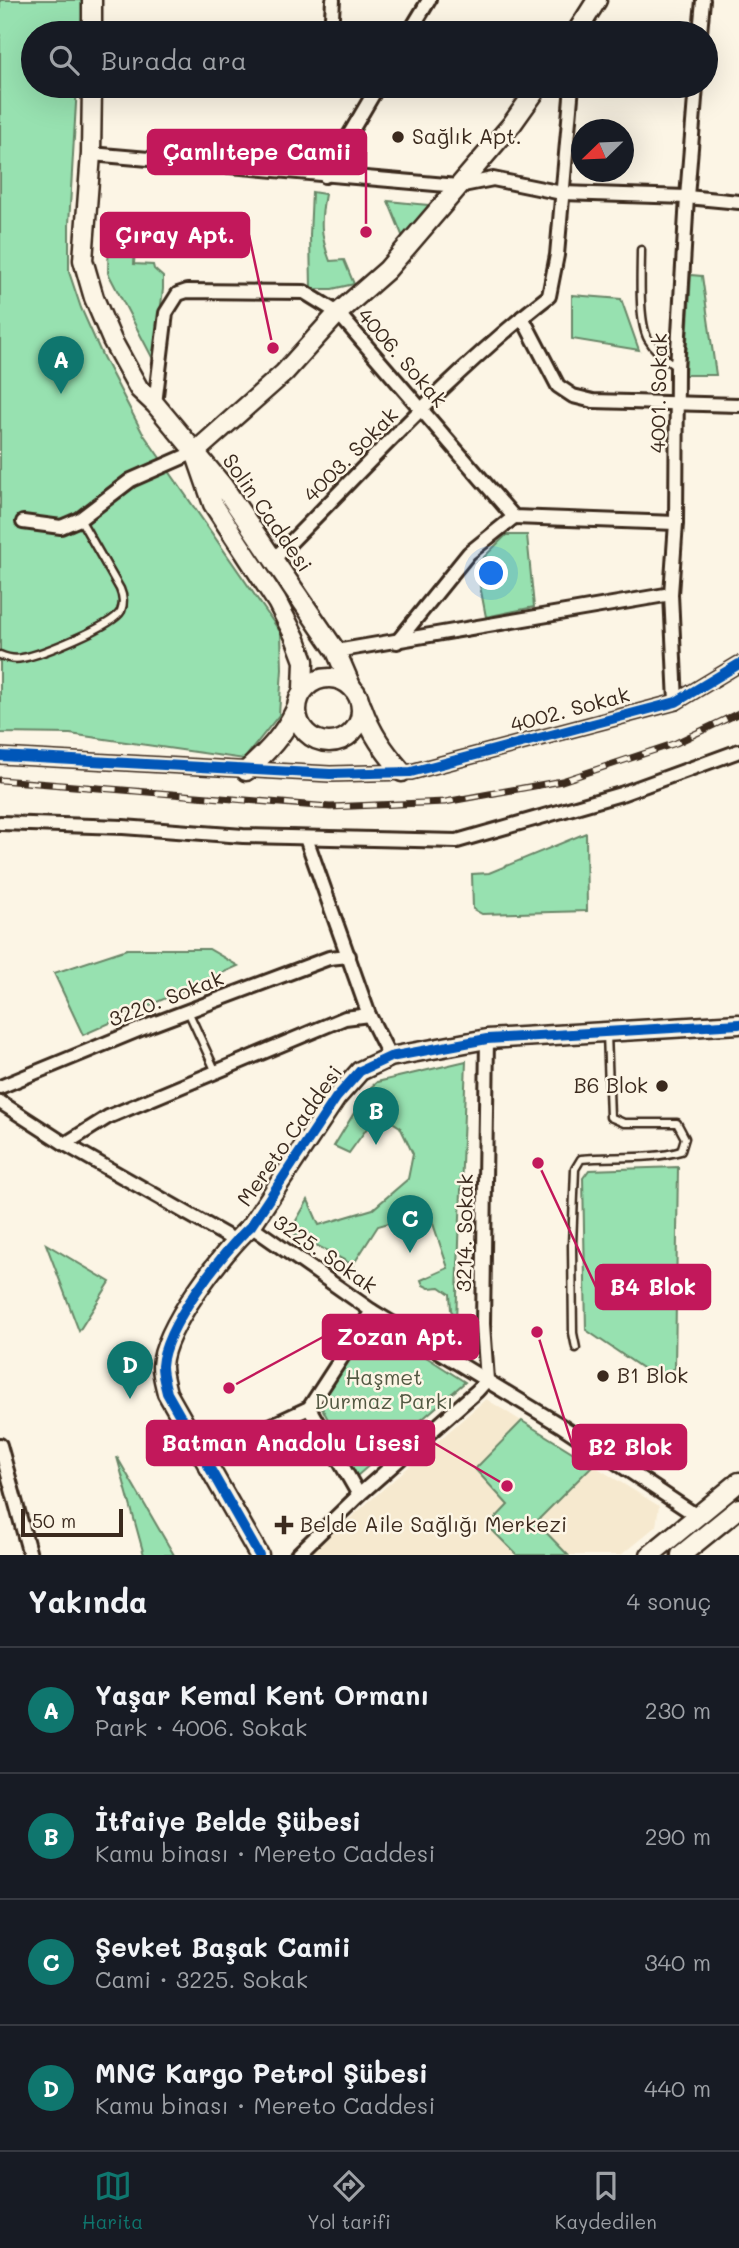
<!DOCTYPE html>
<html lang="tr">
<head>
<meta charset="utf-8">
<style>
	body { margin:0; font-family:Mali,sans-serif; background:#20242c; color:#f1f3f6 }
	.compass { position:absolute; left:571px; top:119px; width:63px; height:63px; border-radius:50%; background:#171b24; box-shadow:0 7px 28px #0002; rotate:247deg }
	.scale { position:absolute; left:21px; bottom:18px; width:102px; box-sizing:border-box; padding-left:7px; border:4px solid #3b2a1e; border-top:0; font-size:19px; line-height:24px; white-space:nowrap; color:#3b2a1e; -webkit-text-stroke:5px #fcf5e5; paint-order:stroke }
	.you { position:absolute; left:492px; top:574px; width:24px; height:24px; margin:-18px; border:5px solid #fff; border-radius:50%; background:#1a73e8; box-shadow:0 0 0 10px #1a73e833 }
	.badge { display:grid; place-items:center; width:46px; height:46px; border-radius:50%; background:#0f766e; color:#fff; font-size:23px; font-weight:700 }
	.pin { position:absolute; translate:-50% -58px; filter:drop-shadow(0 2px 4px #0008) }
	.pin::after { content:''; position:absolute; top:37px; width:24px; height:21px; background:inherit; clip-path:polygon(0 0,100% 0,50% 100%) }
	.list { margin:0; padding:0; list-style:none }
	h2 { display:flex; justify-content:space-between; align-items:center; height:91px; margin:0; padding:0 28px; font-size:30px }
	h2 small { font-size:23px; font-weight:400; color:#9ea1a6 }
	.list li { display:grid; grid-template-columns:46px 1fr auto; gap:21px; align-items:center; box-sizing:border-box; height:126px; padding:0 28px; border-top:2px solid #363941 }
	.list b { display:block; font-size:26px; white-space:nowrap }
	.list p { margin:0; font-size:23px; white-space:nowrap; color:#9ea1a6 }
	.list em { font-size:23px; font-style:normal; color:#9ea1a6 }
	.icon { flex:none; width:38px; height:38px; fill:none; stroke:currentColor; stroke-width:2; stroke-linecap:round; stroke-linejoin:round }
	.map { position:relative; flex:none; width:739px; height:1555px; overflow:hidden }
	.search { position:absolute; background:#171b24; box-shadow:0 7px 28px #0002; left:21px; right:21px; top:21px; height:77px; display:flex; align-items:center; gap:18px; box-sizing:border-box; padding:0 24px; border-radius:38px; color:#9ea1a6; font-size:26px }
	.sheet { height:595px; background:#171b24 }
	nav { display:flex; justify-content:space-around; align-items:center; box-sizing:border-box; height:98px; border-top:2px solid #363941; background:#171b24; font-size:19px; color:#9ea1a6 }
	nav a { display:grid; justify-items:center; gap:4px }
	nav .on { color:#0f766e }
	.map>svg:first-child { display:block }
	.built { fill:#f6e9cf }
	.green { fill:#97e1b0; stroke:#698667; stroke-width:2 }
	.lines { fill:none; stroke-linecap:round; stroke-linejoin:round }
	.lane-casing { stroke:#3b2a1e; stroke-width:11 }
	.street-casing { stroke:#3b2a1e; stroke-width:18 }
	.secondary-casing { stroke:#3b2a1e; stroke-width:23 }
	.lane { stroke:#fcf5e5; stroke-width:6 }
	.street { stroke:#fcf5e5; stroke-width:12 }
	.secondary { stroke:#fcf5e5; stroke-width:18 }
	.rail-casing { stroke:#3b2a1e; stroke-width:7 }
	.rail { stroke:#fcf5e5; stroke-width:4.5; stroke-dasharray:13; stroke-linecap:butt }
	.cycleway-casing { stroke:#fcf5e5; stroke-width:15 }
	.cycleway { stroke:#0057b8; stroke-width:10 }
	.poi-dot { fill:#3b2a1e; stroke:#fcf5e5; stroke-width:2.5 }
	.labels { text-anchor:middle; stroke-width:5; stroke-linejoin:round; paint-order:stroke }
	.poi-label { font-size:21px; fill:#3b2a1e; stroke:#fcf5e5; text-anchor:start }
	.street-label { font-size:21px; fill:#3b2a1e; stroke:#fcf5e5 }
	.park-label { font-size:21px; fill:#525842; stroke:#fcf5e5 }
	.leader { fill:none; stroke:#c2185b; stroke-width:2.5 }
	.callout-dot { fill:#c2185b; stroke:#fcf5e5; stroke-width:2.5 }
	.callout { fill:#c2185b; stroke:#c2185b; stroke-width:2.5 }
	.callout-label { font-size:23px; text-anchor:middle; font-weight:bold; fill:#fff }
</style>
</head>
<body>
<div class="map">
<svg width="739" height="1555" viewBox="0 0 739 1555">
	<rect width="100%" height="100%" fill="#fcf5e5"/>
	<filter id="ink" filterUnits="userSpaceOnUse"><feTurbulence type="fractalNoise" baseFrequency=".0143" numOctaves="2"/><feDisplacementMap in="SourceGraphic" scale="14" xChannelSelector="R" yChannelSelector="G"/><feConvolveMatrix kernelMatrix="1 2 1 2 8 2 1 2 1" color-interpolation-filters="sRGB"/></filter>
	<g filter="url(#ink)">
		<path class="built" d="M486,1399L659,1506L656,1526L621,1555H308Z"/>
		<g class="green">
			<path d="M0,0H83L81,33H33V86H77L69,224V272L81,308L102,355L142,432L281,633L282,669L279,715L244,759L70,734L0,733Z"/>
			<path d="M312,192L325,194C320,221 320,235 330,261L344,260L354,284L332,289H311L310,235Z"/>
			<path d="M388,201L428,205L431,210L404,240Z"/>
			<path d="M109,229L197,235L196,247L159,240L157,252L146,248L135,247L134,264L153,265L154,269L163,277V289L154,361L108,273Z"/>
			<path d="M691,275L702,276L716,375H685Z"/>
			<path d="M572,295L621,299L639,350L572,339Z"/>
			<path d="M506,535H527L534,607L486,617L476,565Z"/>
			<path d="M586,833L587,911L482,914L473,909L472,874L489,873Z"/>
			<path d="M127,949H209L238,966L83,1035L54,973Z"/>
			<path d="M466,1061L456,1321L451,1310L450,1294L440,1287L429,1288L423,1285L421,1280L448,1268L429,1212L378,1226L353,1265L290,1231L308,1200L319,1225L373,1209L408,1179L413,1154L400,1127L378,1113L349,1153L334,1146L368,1090L377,1082Z"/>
			<path d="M678,1167L675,1368L657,1378L586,1330L583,1178L589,1170Z"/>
			<path d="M46,1244L110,1282L79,1331Z"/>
			<path d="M370,1321L465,1382L357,1476L320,1404Z"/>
			<path d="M522,1421L593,1465L536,1522L568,1555H517L488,1526L508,1505L475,1469Z"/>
			<path d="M117,1457L174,1555H144Z"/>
		</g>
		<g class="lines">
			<defs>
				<g id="lane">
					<path d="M641,250C641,272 638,321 648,339C655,351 665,359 676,367"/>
					<path d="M0,655C7,658 14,660 22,658C40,655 113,626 121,611C124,604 123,596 120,589L80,519"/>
					<path d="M188,1011L216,1072"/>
					<path d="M576,1348L573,1333L572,1245L575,1169L581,1159C613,1156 651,1160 681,1151L685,1138L677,1123H624L610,1117L607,1033"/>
				</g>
				<g id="street">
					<path d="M331,33L333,0"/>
					<path d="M409,33L429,0"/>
					<path d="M700,33L703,0"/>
					<path d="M91,154L458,186L493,179L562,193L687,197L739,202"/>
					<path d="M325,176L378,86"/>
					<path d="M522,317L558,386L573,396L593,401L739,405"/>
					<path d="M155,404L166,313L178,294L187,291L304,292L338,313L514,517L676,523"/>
					<path d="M23,522L61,527L80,519L131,480L195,452"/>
					<path d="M273,560C362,471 449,373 549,296L557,255L572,86"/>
					<path d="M397,642L469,553L514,517"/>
					<path d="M336,651L671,594"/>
					<path d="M676,702L671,594L676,523L677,368L687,197L696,86"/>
					<path d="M0,756L330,774L411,772L676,702L739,664"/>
					<path d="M0,823L123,827L243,836L457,841L621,794L739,751"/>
					<path d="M306,838L369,1015L390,1057"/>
					<path d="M0,1087L153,1024L329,958L349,956"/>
					<path d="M0,1102L65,1144L234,1240"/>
					<path d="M65,1144L108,1117L345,1018L369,1015"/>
					<path d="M251,1226L372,1311L560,1425L697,1516"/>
					<path d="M309,1408L359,1495"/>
					<path d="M0,1445L30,1555"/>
					<path d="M203,1457L309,1408L372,1311"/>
					<path d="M297,1555L359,1495L477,1391L487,1380L483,1324L487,1039"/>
				</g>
				<g id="secondary">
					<path d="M92,33V0"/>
					<path d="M576,33L597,0"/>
					<path d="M92,86L91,154L83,260L94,298L112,340L139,389L155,404L195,452L284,373L338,313L387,270L512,124L539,86"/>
					<circle cx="329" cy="710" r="32"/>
					<path d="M303,689L304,661L295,637L277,602L213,504L195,452L223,486L336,651L351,686"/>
					<path d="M362,707C371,733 384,751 402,772"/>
					<path d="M246,771C268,751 283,736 296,709"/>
					<path d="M259,1555L167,1393C165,1384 162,1375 162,1366C164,1328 223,1251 251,1226L336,1098L360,1071L390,1057L487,1039L739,1024"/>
					<path d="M650,1555L739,1482"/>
					<path d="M681,1555L739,1508"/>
				</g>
			</defs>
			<use href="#lane" class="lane-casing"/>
			<use href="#street" class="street-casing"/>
			<use href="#secondary" class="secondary-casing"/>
			<use href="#lane" class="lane"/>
			<use href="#street" class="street"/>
			<use href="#secondary" class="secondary"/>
			<defs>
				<path id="rail" d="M0,780L330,807L445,802L562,781L676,743L739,713"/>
			</defs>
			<use href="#rail" class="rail-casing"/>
			<use href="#rail" class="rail"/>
			<defs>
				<g id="cycleway">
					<path d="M0,756L330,774L411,772L676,702L739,664"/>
					<path d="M259,1555L167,1393C165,1384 162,1375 162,1366C164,1328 223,1251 251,1226L336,1098L360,1071L390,1057L487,1039L739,1024"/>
				</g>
			</defs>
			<use href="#cycleway" class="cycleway-casing"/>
			<use href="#cycleway" class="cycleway"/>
		</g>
	</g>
	<g class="poi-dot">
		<circle cx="398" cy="137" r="7"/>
		<circle cx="662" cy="1086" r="7"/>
		<circle cx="603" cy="1376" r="7"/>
		<path d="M280.5 1514.5h7v7h7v7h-7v7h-7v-7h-7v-7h7z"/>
	</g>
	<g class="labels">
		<g class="poi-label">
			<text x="412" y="144">Sağlık Apt.</text>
			<text x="648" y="1093" text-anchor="end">B6 Blok</text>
			<text x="617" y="1383">B1 Blok</text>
			<text x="300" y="1532">Belde Aile Sağlığı Merkezi</text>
		</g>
		<g class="street-label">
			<text transform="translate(402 358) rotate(49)" y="7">4006. Sokak</text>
			<text transform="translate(659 393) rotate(-89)" y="7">4001. Sokak</text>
			<text transform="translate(351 455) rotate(-45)" y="7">4003. Sokak</text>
			<text transform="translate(267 513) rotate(55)" y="7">Solin Caddesi</text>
			<text transform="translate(570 710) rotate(-15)" y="7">4002. Sokak</text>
			<text transform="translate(166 999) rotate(-21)" y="7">3220. Sokak</text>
			<text transform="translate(290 1136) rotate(-55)" y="7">Mereto Caddesi</text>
			<text transform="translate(465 1233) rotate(-89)" y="7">3214. Sokak</text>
			<text transform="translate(325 1254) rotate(35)" y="7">3225. Sokak</text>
		</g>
		<g class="park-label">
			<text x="384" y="1385">Haşmet<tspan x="384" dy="24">Durmaz Parkı</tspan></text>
		</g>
	</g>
	<path class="leader" d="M366 232L366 152M273 348L249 235M538 1163L596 1287M229 1388L323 1337M507 1486L434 1443M537 1332L573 1447"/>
	<g class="callout-dot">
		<circle cx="366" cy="232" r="7"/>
		<circle cx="273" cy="348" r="7"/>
		<circle cx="538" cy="1163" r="7"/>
		<circle cx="229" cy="1388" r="7"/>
		<circle cx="507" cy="1486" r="7"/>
		<circle cx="537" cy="1332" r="7"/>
	</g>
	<g class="callout">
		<rect x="148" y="130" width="218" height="44" rx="7"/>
		<rect x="101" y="213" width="148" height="44" rx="7"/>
		<rect x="596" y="1265" width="114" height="44" rx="7"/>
		<rect x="323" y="1315" width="155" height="44" rx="7"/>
		<rect x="147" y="1421" width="287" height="44" rx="7"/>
		<rect x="573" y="1425" width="113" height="44" rx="7"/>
	</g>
	<g class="callout-label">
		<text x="257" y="160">Çamlıtepe Camii</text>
		<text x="175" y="243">Çıray Apt.</text>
		<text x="653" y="1295">B4 Blok</text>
		<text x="400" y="1345">Zozan Apt.</text>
		<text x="291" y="1451">Batman Anadolu Lisesi</text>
		<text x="630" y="1455">B2 Blok</text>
	</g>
</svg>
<svg class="compass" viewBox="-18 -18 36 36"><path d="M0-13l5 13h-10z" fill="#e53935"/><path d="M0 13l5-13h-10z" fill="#9ea1a6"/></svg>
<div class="scale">50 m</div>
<div class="you"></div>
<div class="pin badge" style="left:61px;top:394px">A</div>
<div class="pin badge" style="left:376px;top:1145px">B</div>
<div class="pin badge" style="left:410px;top:1253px">C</div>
<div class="pin badge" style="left:130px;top:1399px">D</div>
<div class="search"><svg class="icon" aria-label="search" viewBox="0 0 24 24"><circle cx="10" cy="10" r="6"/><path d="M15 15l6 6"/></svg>Burada ara</div>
</div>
<section class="sheet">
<h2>Yakında<small>4 sonuç</small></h2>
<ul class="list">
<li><span class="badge">A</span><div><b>Yaşar Kemal Kent Ormanı</b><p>Park · 4006. Sokak</p></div><em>230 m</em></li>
<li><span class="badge">B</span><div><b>İtfaiye Belde Şübesi</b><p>Kamu binası · Mereto Caddesi</p></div><em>290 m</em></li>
<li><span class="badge">C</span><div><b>Şevket Başak Camii</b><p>Cami · 3225. Sokak</p></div><em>340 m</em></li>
<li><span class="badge">D</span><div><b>MNG Kargo Petrol Şübesi</b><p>Kamu binası · Mereto Caddesi</p></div><em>440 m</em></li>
</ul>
</section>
<nav>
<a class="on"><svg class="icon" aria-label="map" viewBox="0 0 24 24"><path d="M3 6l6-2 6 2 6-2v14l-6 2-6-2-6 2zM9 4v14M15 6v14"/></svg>Harita</a>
<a><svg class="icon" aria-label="directions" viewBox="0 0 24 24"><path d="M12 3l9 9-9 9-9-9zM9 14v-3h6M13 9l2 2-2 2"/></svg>Yol tarifi</a>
<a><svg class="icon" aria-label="saved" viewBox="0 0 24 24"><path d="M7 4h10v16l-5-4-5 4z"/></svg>Kaydedilen</a>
</nav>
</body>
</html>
